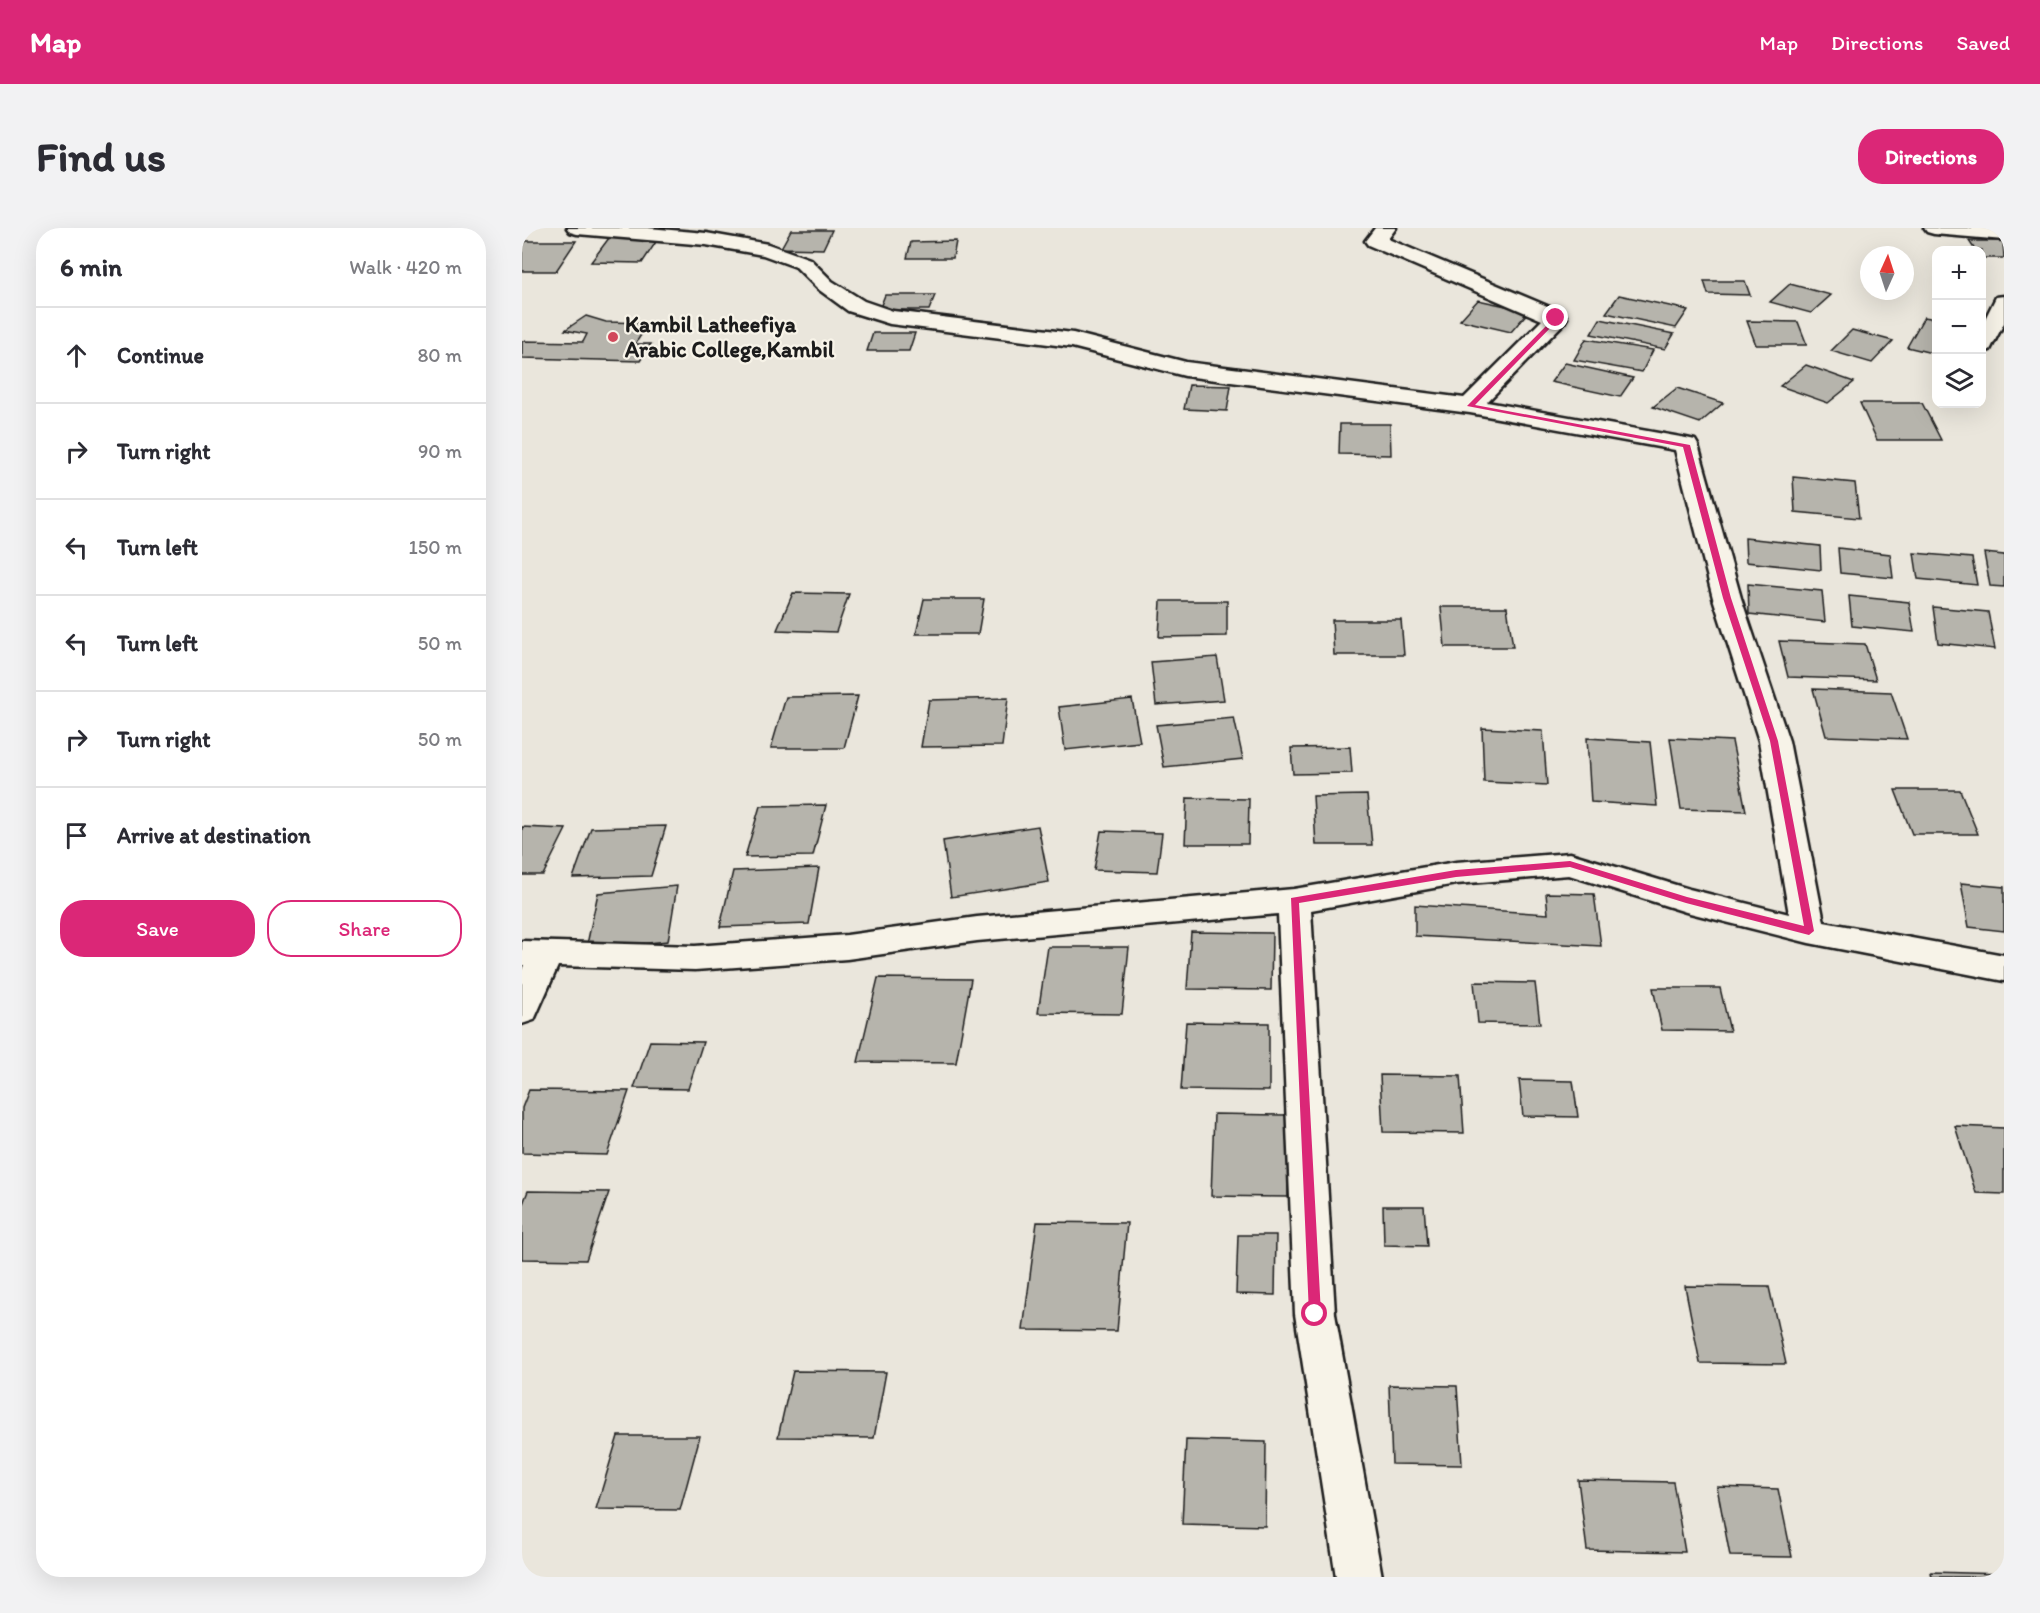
<!DOCTYPE html>
<html lang="en">
<head>
<meta charset="utf-8">
<style>
	body { margin:0; font-family:Itim,sans-serif; background:#f2f2f3; color:#2b2b33 }
	.controls { position:absolute; right:18px; top:18px; display:grid; overflow:hidden; border-radius:12px; box-shadow:0 6px 24px #0002 }
	.controls button { width:54px; height:54px; display:grid; place-items:center; padding:0; border:0; border-bottom:2px solid #e1e1e2; background:#fff; color:#2b2b33; font:30px sans-serif }
	.compass { position:absolute; left:1338px; top:18px; width:54px; height:54px; border-radius:50%; background:#fff; box-shadow:0 6px 24px #0002; rotate:3deg }
	.stop { position:absolute; width:18px; height:18px; margin:-14px; border:4px solid #db2777; border-radius:50%; background:#fff }
	.stop.end { background:#db2777; border-color:#fff; box-shadow:0 2px 6px #0008 }
	.list { margin:0; padding:0; list-style:none }
	h2 { display:flex; justify-content:space-between; align-items:center; height:78px; margin:0; padding:0 24px; font-size:26px }
	h2 small { font-size:20px; font-weight:400; color:#7c7c81 }
	.list li { display:grid; grid-template-columns:39px 1fr auto; gap:18px; align-items:center; box-sizing:border-box; height:96px; padding:0 24px; border-top:2px solid #e1e1e2 }
	.list b { display:block; font-size:22px; white-space:nowrap }
	.list em { font-size:20px; font-style:normal; color:#7c7c81 }
	.actions { display:flex; gap:12px; padding:18px 24px }
	.actions a { flex:1; padding:14px 0; border:2px solid #db2777; border-radius:24px; text-align:center; font-size:21px; color:#db2777 }
	.actions .main { background:#db2777; color:#fff }
	.icon { flex:none; width:33px; height:33px; fill:none; stroke:currentColor; stroke-width:2; stroke-linecap:round; stroke-linejoin:round }
	.map { position:relative; flex:none; width:1482px; height:1349px; overflow:hidden; border-radius:24px }
	header { display:flex; align-items:center; gap:36px; box-sizing:border-box; height:84px; padding:0 30px; background:#db2777; color:#fff }
	header strong { font-size:28px }
	nav { display:flex; gap:33px; margin-inline-start:auto; font-size:21px }
	.intro { display:flex; align-items:center; justify-content:space-between; box-sizing:border-box; height:144px; padding:0 36px }
	h1 { margin:0; font-size:42px }
	.button { padding:15px 27px; border-radius:24px; background:#db2777; color:#fff; font-size:21px; font-weight:700 }
	main { display:flex; gap:36px; padding:0 36px }
	aside { flex:1; background:#fff; border-radius:24px; box-shadow:0 6px 24px #0002 }
	.map>svg:first-child { display:block }
	.building { fill:#b6b4ac; stroke:#1c1c1c; stroke-width:1.5 }
	.lines { fill:none; stroke-linecap:round; stroke-linejoin:round }
	.street-casing { stroke:#1c1c1c; stroke-width:5 }
	.street { fill:#f7f3e8; fill-rule:evenodd }
	.route { fill:#db2777 }
	.poi-dot { fill:#d1495b; stroke:#f7f3e8; stroke-width:2 }
	.labels { text-anchor:middle; stroke-width:4.5; stroke-linejoin:round; paint-order:stroke }
	.far-poi-label { font-size:22px; font-weight:bold; fill:#1c1c1c; stroke:#f7f3e8; text-anchor:start }
</style>
</head>
<body>
<header>
<strong>Map</strong>
<nav><a>Map</a><a>Directions</a><a>Saved</a></nav>
</header>
<div class="intro"><h1>Find us</h1><a class="button">Directions</a></div>
<main>
<aside>
<h2>6 min<small>Walk · 420 m</small></h2>
<ul class="list">
<li><svg class="icon" aria-label="ahead" viewBox="0 0 24 24"><path d="M12 20V5M6 11l6-6 6 6"/></svg><div><b>Continue</b></div><em>80 m</em></li>
<li><svg class="icon" aria-label="right" viewBox="0 0 24 24"><path d="M7 20v-9h11M14 6l5 5-5 5"/></svg><div><b>Turn right</b></div><em>90 m</em></li>
<li><svg class="icon" aria-label="left" viewBox="0 0 24 24"><path d="M17 20v-9H6M10 6l-5 5 5 5"/></svg><div><b>Turn left</b></div><em>150 m</em></li>
<li><svg class="icon" aria-label="left" viewBox="0 0 24 24"><path d="M17 20v-9H6M10 6l-5 5 5 5"/></svg><div><b>Turn left</b></div><em>50 m</em></li>
<li><svg class="icon" aria-label="right" viewBox="0 0 24 24"><path d="M7 20v-9h11M14 6l5 5-5 5"/></svg><div><b>Turn right</b></div><em>50 m</em></li>
<li><svg class="icon" aria-label="arrive" viewBox="0 0 24 24"><path d="M6 21V4h12l-3 4 3 4H6"/></svg><div><b>Arrive at destination</b></div></li>
</ul>
<div class="actions"><a class="main">Save</a><a>Share</a></div>
</aside>
<div class="map">
<svg width="1482" height="1349" viewBox="0 0 1482 1349">
	<rect width="100%" height="100%" fill="#eae6dc"/>
	<filter id="ink" filterUnits="userSpaceOnUse"><feTurbulence type="fractalNoise" baseFrequency=".0167" numOctaves="2"/><feDisplacementMap in="SourceGraphic" scale="12" xChannelSelector="R" yChannelSelector="G"/><feConvolveMatrix kernelMatrix="1 2 1 2 8 2 1 2 1" color-interpolation-filters="sRGB"/></filter>
	<g filter="url(#ink)">
		<g class="building">
			<path d="M269,2H310L301,21L259,20Z"/>
			<path d="M87,10L136,11L120,35L69,34Z"/>
			<path d="M4,13H54L34,43H0V18Z"/>
			<path d="M434,13L431,30H385L389,14Z"/>
			<path d="M1447,13H1481L1482,30H1460V22H1453Z"/>
			<path d="M1182,53H1223L1228,67L1186,66Z"/>
			<path d="M1268,56L1309,67L1289,85L1248,74Z"/>
			<path d="M363,67H413L407,82H357Z"/>
			<path d="M1097,67L1166,82L1154,100L1084,85Z"/>
			<path d="M956,72L1007,83L989,104L938,92Z"/>
			<path d="M64,88L84,94L127,95L113,116H129L118,133L0,130V113L61,114L65,106L43,102Z"/>
			<path d="M1402,89L1414,91V126L1385,119Z"/>
			<path d="M1078,91L1152,106L1143,121L1069,106Z"/>
			<path d="M1225,93L1276,94L1285,117H1234Z"/>
			<path d="M1330,102L1371,113L1350,135L1309,123Z"/>
			<path d="M351,105H393L387,123H345Z"/>
			<path d="M1064,111L1131,122L1120,144L1052,132Z"/>
			<path d="M1043,135L1111,150L1098,169L1029,154Z"/>
			<path d="M1284,137L1332,154L1306,175L1258,158Z"/>
			<path d="M667,157L709,158L705,183L662,181Z"/>
			<path d="M1155,160L1201,175L1178,195L1131,179Z"/>
			<path d="M1338,175H1400L1419,212H1355Z"/>
			<path d="M818,196H868L869,227L817,226Z"/>
			<path d="M1271,249L1333,255L1337,290L1273,284Z"/>
			<path d="M1223,310L1298,318L1299,342L1224,334Z"/>
			<path d="M1316,320L1368,326L1371,350L1318,345Z"/>
			<path d="M1392,325L1450,330L1455,357L1396,351Z"/>
			<path d="M1462,325L1482,327V359L1468,358Z"/>
			<path d="M1226,356L1300,363L1303,394L1227,386Z"/>
			<path d="M271,365L327,366L314,404L255,402Z"/>
			<path d="M1327,368L1387,374L1392,404L1330,398Z"/>
			<path d="M402,371H462L456,406H394Z"/>
			<path d="M639,373H705V408L637,409Z"/>
			<path d="M919,379H985L991,419H923Z"/>
			<path d="M1411,379L1466,384L1473,421L1416,415Z"/>
			<path d="M810,392H879L882,427H812Z"/>
			<path d="M1257,413L1343,416L1354,452L1266,449Z"/>
			<path d="M695,429L702,472L634,477L629,434Z"/>
			<path d="M1291,461L1369,464L1385,511L1304,508Z"/>
			<path d="M336,468L322,520H249L264,469Z"/>
			<path d="M486,470L480,518L399,519L407,472Z"/>
			<path d="M610,471L618,514L543,522L537,479Z"/>
			<path d="M712,490L721,531L642,539L634,497Z"/>
			<path d="M960,500L1021,503L1025,557L962,554Z"/>
			<path d="M1065,510L1128,514L1135,578L1069,574Z"/>
			<path d="M1148,510L1210,513L1224,583L1159,581Z"/>
			<path d="M828,519L830,545L771,546L769,520Z"/>
			<path d="M1373,562H1438L1456,606H1390Z"/>
			<path d="M845,567L850,617H794L791,568Z"/>
			<path d="M665,570L727,571L726,616H663Z"/>
			<path d="M304,577L291,628L223,629L238,578Z"/>
			<path d="M144,598L129,648L51,650L69,600Z"/>
			<path d="M516,598L527,654L429,669L421,613Z"/>
			<path d="M0,599L44,601L21,647H0Z"/>
			<path d="M579,603L640,605L635,644L572,642Z"/>
			<path d="M297,640L287,696L198,699L211,643Z"/>
			<path d="M1439,655L1482,659V703L1447,699Z"/>
			<path d="M155,658L146,713L64,721L76,665Z"/>
			<path d="M1024,665L1072,666L1079,718L893,708V677L1026,686Z"/>
			<path d="M669,704L750,705L749,762L665,761Z"/>
			<path d="M526,719H607L600,786L516,785Z"/>
			<path d="M356,750L449,751L434,835L336,834Z"/>
			<path d="M952,754L1013,755L1018,796L956,795Z"/>
			<path d="M1131,760H1198L1208,803L1140,802Z"/>
			<path d="M664,794L747,795V863L659,862Z"/>
			<path d="M128,813L181,814L166,861L112,860Z"/>
			<path d="M858,847L938,848L942,905L861,904Z"/>
			<path d="M997,852L1051,853L1056,889L1001,888Z"/>
			<path d="M7,862L107,863L85,927L0,925V880Z"/>
			<path d="M692,886L766,887V969L689,968Z"/>
			<path d="M1433,898L1482,900V966L1454,965Z"/>
			<path d="M6,963L87,964L64,1032L0,1031V978Z"/>
			<path d="M861,978H902L905,1018L862,1017Z"/>
			<path d="M515,994L605,995L595,1103L501,1102Z"/>
			<path d="M716,1007H754L753,1067L714,1066Z"/>
			<path d="M1163,1058L1247,1059L1264,1136L1178,1135Z"/>
			<path d="M271,1143L364,1144L352,1210L256,1209Z"/>
			<path d="M867,1157L935,1158L940,1237L870,1236Z"/>
			<path d="M96,1208H178L158,1282L74,1281Z"/>
			<path d="M664,1212L744,1214L743,1298L660,1296Z"/>
			<path d="M1056,1252L1151,1254L1163,1324L1065,1322Z"/>
			<path d="M1195,1259L1256,1261L1270,1329L1208,1328Z"/>
			<path d="M1409,1344L1482,1346V1349H1410Z"/>
		</g>
		<g class="lines">
			<defs>
				<g id="street">
					<path d="M45,0H126L184,5L246,16L288,31L310,53L342,73L371,83L551,105L664,134L942,170L1020,92L846,17L843,13L853,0H874L866,11L1042,85L1045,90L1042,95L965,174L1164,210L1173,212L1176,217L1219,370L1267,513L1302,694L1482,727V753L1287,715L1164,684L1047,647L934,656L789,682L813,1086L860,1349H814L773,1086L756,686L455,713L325,731L173,742L36,738L12,792L0,796V742L2,737H0V713L173,718L325,707L455,689L772,661L934,634L1048,625L1167,661L1267,686L1237,513L1191,370L1153,222L948,185L663,148L550,119L368,96L326,83L296,61L274,39L241,27L184,17L55,6L48,4Z"/>
					<path d="M1402,0H1482V12L1412,6L1405,4Z"/>
					<path d="M1482,68V95L1468,122L1460,124V97L1474,69Z"/>
				</g>
			</defs>
			<use href="#street" class="street-casing"/>
			<use href="#street" class="street"/>
		</g>
	</g>
	<path class="route" d="M1034,88L1036,92L953,177L1168,217L1209,370L1256,513L1292,703L1287,707L1164,675L1048,639L934,649L777,675L799,1086L793,1091L787,1086L769,670L934,642L1048,633L1165,669L1282,698L1248,513L1201,370L1161,219L945,178Z"/>
	<circle class="poi-dot" cx="91" cy="109" r="6"/>
	<g class="labels">
		<g class="far-poi-label">
			<text x="103" y="104">Kambil Latheefiya<tspan x="103" dy="25">Arabic College,Kambil</tspan></text>
		</g>
	</g>
</svg>
<div class="controls">
<button>+</button>
<button>−</button>
<button><svg class="icon" aria-label="layers" viewBox="0 0 24 24"><path d="M12 4l9 5-9 5-9-5zM3 14l9 5 9-5"/></svg></button>
</div>
<svg class="compass" viewBox="-18 -18 36 36"><path d="M0-13l5 13h-10z" fill="#e53935"/><path d="M0 13l5-13h-10z" fill="#7c7c81"/></svg>
<div class="stop" style="left:793px;top:1086px"></div>
<div class="stop end" style="left:1034px;top:90px"></div>
</div>
</main>
</body>
</html>
